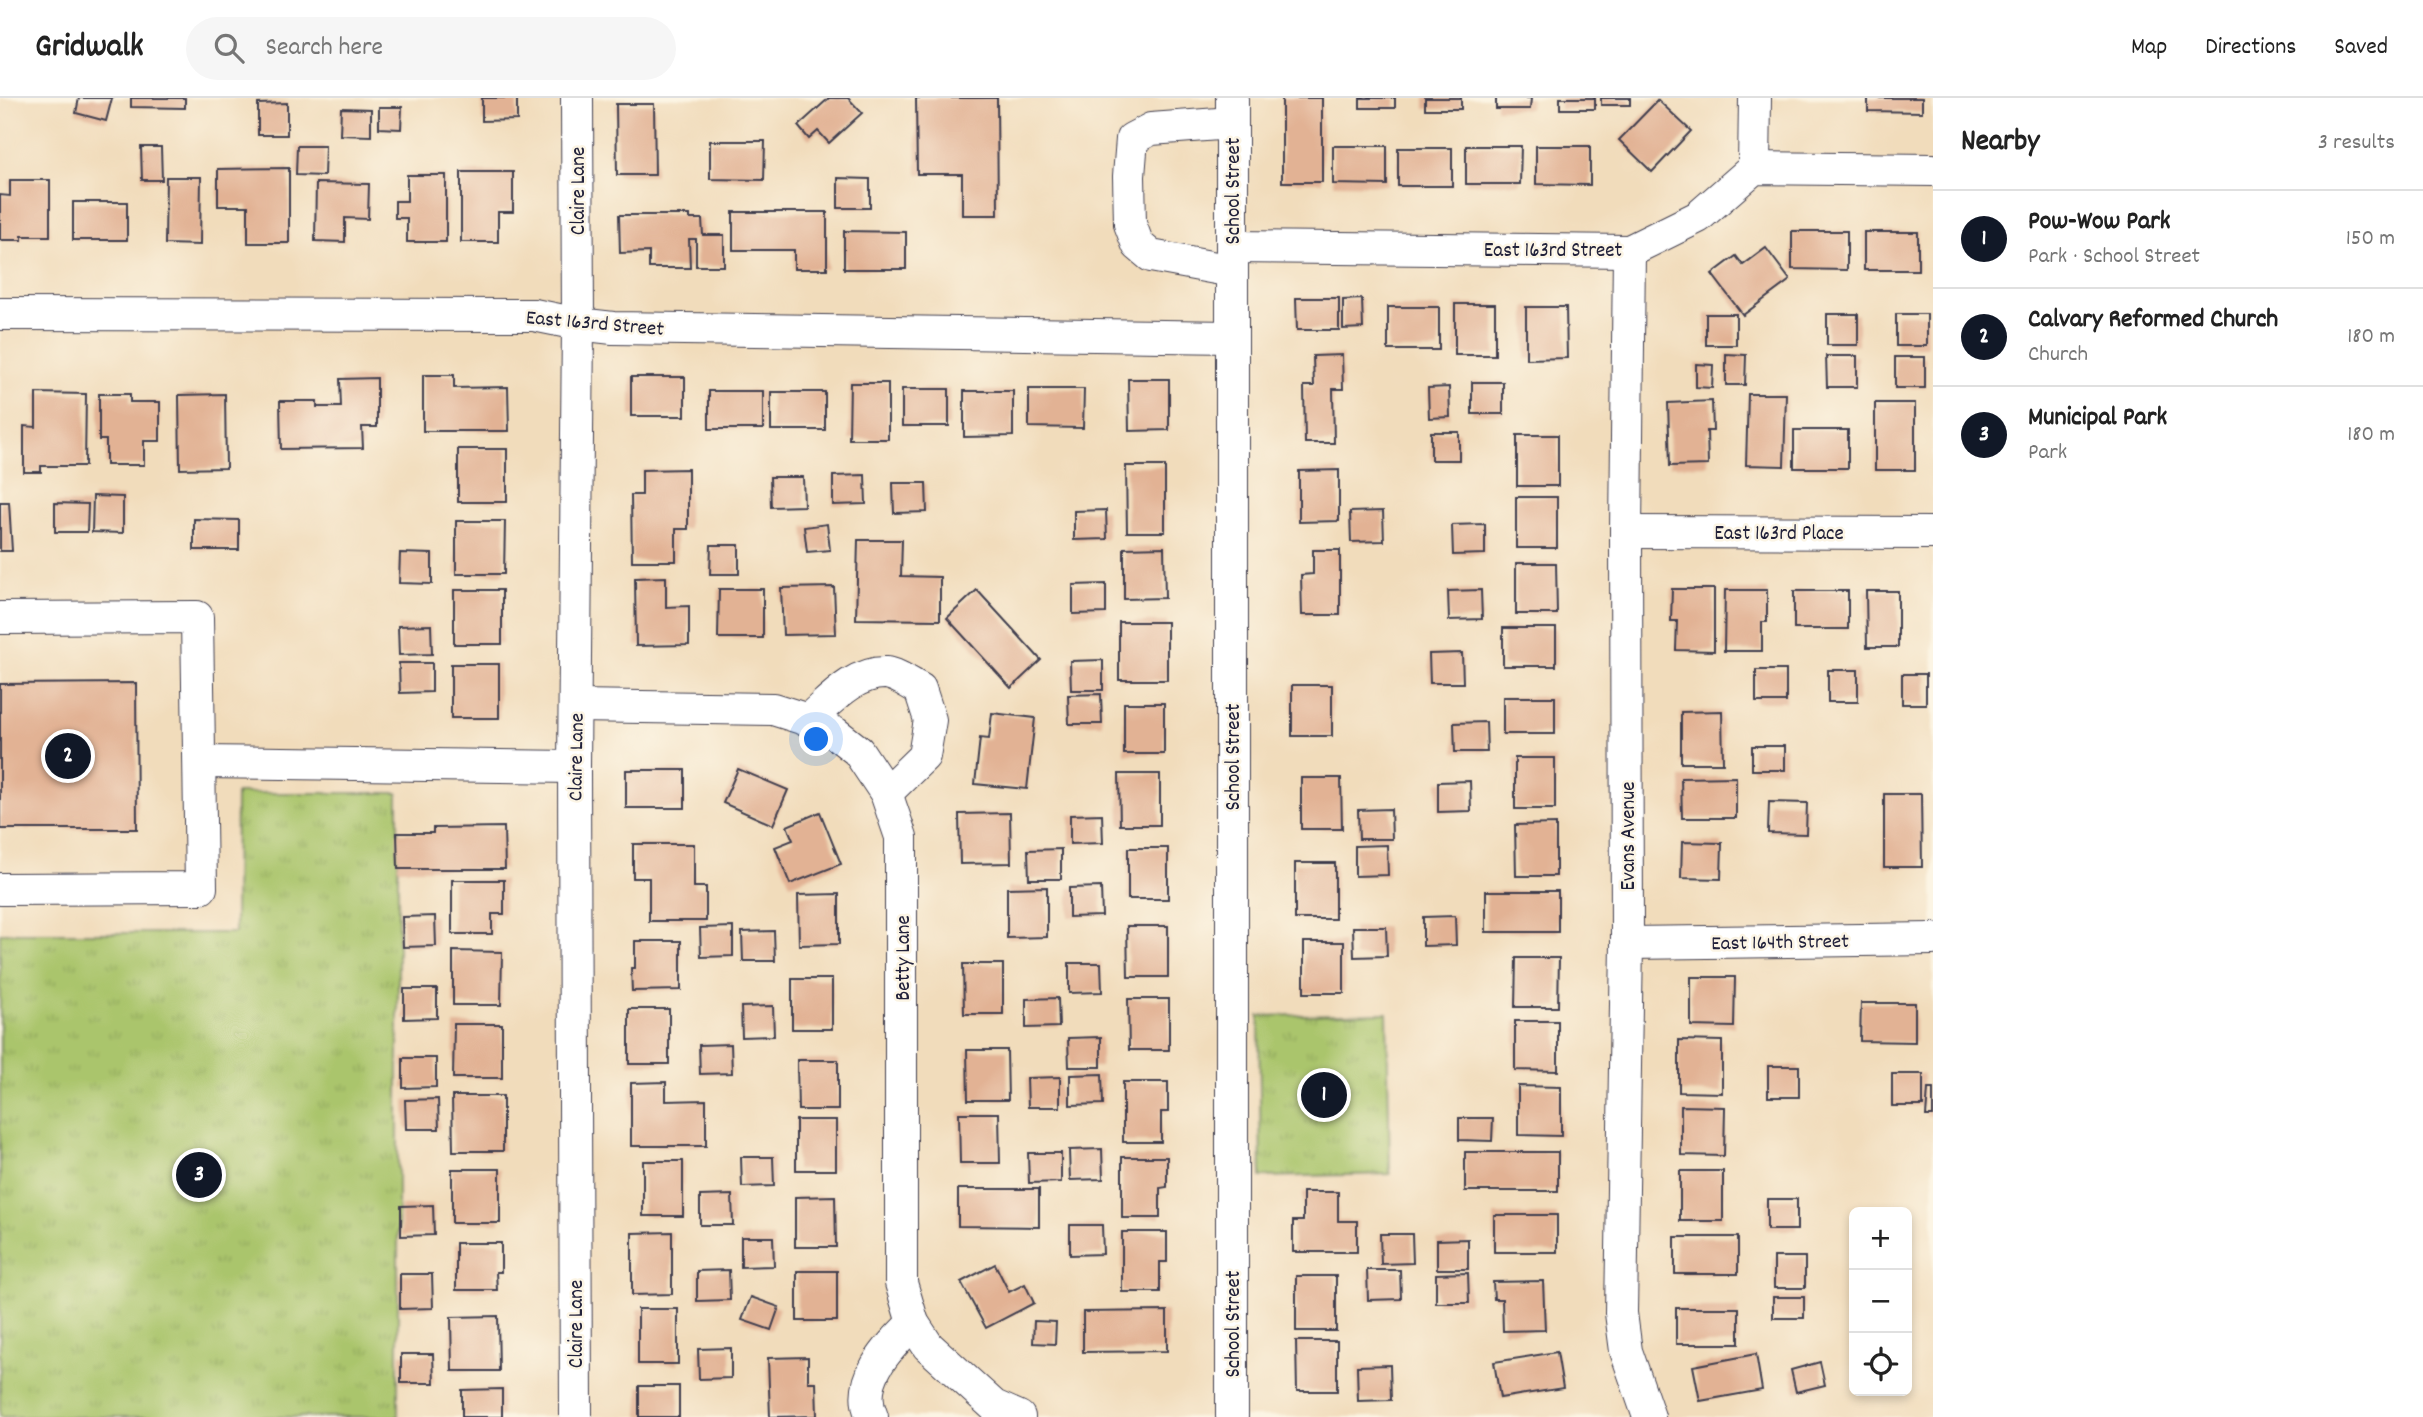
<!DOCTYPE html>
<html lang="en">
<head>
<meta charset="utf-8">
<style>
	body { margin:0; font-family:Dekko,sans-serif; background:#f6f6f6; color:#222 }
	.controls { position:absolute; right:21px; bottom:21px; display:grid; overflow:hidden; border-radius:10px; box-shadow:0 4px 10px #0003 }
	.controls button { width:63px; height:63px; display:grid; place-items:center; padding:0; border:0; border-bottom:2px solid #e0e0e0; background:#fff; color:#222; font:35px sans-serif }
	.you { position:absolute; left:817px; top:642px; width:24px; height:24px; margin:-18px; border:5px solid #fff; border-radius:50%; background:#1a73e8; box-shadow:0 0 0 10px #1a73e833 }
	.badge { display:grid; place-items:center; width:46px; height:46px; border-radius:50%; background:#111827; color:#fff; font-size:23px; font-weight:700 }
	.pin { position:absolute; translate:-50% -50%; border:4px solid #fff; box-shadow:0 2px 7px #0006 }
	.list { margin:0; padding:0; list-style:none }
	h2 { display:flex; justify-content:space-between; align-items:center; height:91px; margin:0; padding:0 28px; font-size:30px }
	h2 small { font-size:23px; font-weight:400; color:#767676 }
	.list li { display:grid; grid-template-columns:46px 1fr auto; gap:21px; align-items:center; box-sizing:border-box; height:98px; padding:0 28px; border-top:2px solid #e0e0e0 }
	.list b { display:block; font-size:26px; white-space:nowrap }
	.list p { margin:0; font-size:23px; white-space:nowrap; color:#767676 }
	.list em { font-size:23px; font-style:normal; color:#767676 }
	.icon { flex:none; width:38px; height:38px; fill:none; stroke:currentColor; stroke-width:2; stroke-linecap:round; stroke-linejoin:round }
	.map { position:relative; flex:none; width:1933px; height:1319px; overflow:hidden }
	header { display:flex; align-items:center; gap:42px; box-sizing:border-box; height:98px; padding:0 35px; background:#fff; border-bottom:2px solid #e0e0e0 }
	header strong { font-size:33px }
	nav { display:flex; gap:38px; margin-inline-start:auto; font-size:24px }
	.search { width:490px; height:63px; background:#f6f6f6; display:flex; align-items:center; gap:18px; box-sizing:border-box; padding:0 24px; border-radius:38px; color:#767676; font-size:26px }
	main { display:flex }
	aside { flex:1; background:#fff }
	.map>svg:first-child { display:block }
	.park { fill:url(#park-tufts); stroke:#667454; stroke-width:2 }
	.building { fill:#e2b294 }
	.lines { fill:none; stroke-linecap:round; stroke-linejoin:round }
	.minor-casing { stroke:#413e4e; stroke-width:34 }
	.minor { stroke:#fff; stroke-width:32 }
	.labels { text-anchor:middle; stroke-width:5; stroke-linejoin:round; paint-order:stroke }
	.street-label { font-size:21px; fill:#22223b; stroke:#fcf5e5 }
</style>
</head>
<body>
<header>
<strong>Gridwalk</strong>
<div class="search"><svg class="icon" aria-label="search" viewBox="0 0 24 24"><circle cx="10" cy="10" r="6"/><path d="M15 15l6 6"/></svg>Search here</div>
<nav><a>Map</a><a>Directions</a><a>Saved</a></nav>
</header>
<main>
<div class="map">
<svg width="1933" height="1319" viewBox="0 0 1933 1319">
	<defs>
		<pattern id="park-tufts" width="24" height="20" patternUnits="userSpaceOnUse" patternTransform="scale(1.75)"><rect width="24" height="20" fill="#aac56c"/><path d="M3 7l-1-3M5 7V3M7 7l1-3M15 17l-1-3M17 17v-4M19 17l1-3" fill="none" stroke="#92a95e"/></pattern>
	</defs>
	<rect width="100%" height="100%" fill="#fcf5e5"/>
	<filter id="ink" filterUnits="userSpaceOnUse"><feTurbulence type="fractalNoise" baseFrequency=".0143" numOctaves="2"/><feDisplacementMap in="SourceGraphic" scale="14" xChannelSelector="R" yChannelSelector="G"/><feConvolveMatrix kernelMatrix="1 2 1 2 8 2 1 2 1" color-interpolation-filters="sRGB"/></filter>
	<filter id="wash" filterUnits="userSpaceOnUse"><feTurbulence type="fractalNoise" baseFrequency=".00686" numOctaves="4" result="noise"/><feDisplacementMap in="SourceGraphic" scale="28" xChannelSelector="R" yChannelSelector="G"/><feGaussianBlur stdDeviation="1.57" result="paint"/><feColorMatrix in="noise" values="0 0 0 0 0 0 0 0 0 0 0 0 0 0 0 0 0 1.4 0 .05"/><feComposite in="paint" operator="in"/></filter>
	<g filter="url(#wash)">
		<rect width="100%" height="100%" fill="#f1dcbb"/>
		<g class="park">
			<path d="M236,695H398V1319H0V835H235Z"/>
			<path d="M1387,915L1390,1076L1261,1079L1259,918Z"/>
		</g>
		<g id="blocks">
			<g class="building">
				<path d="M79,0H112L106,23L76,15Z"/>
				<path d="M131,0H185V10L131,9Z"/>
				<path d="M482,0H517V22L482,23Z"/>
				<path d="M829,0H848L862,15L829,45L818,33L809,41L798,28Z"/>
				<path d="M916,0H997L998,117H962V76H917Z"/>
				<rect x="1282" y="0" width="40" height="84"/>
				<rect x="1360" y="0" width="35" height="10"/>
				<rect x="1425" y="0" width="36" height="11"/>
				<path d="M1496,0H1531L1530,11H1496Z"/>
				<rect x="1560" y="0" width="35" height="11"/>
				<rect x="1601" y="0" width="29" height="7"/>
				<path d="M1868,0H1922V14L1868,13Z"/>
				<path d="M1658,2L1691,33L1652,74L1619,42Z"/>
				<path d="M287,5V37H258V6Z"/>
				<path d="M616,6H654L655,77H617Z"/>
				<path d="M379,9H402L401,31L379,30Z"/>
				<path d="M341,10L371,11V38L340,37Z"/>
				<path d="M710,43H765L764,82L710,81Z"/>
				<path d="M297,48H325L324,78L296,77Z"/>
				<path d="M1333,48H1387V87L1333,86Z"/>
				<path d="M1466,48H1521L1520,86H1466Z"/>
				<path d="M1536,48H1590V87L1536,86Z"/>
				<path d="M141,49H161L162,82H142Z"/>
				<rect x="1398" y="50" width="54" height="38"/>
				<path d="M289,70V145H248V108H218V71Z"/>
				<path d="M461,74H513V114H498V144H461Z"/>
				<path d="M407,77H446V144H407V120H395V103H407Z"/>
				<path d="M166,79H201L200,147L165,146Z"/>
				<path d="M838,80L870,81V110H838Z"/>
				<path d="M10,82H50V138H22V142H0V97L10,98Z"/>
				<path d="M316,85L369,86L368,121L345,120V144L315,143Z"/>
				<rect x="73" y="104" width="54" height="38"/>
				<path d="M733,114H827V171H794V152H733Z"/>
				<path d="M619,117H690V121H702L703,137H724V168H696V141H689L690,170H649V154L620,155Z"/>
				<path d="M844,133L906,134V171H844Z"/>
				<path d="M1792,133H1847V172L1792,171Z"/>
				<rect x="1864" y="134" width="54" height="38"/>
				<path d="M1766,150L1790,182L1743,217L1712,176L1736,158L1743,167Z"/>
				<path d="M1296,200H1339V232H1297Z"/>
				<path d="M1362,201L1363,230L1343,231V202Z"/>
				<rect x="1455" y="206" width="40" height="51"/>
				<rect x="1388" y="209" width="51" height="43"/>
				<path d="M1526,209H1566L1567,260L1526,261Z"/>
				<rect x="1706" y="216" width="30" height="31"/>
				<rect x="1827" y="216" width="31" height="31"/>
				<rect x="1896" y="216" width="31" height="32"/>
				<path d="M1726,256L1746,257L1745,287H1726Z"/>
				<path d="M1342,257L1343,291H1333L1334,345H1305L1304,288H1314L1313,258Z"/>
				<path d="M1826,258H1857V289H1827Z"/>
				<rect x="1895" y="259" width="30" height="31"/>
				<path d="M1696,266L1713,267L1712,290L1696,289Z"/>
				<path d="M423,277H454V290L508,289L509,333H423Z"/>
				<rect x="631" y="279" width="54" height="39"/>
				<path d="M377,280V329H362L363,350L281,351L280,303H317V309H341L340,281Z"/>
				<path d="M1128,281H1169V332L1129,333Z"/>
				<rect x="1472" y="284" width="31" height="32"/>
				<path d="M850,285H888V341H849Z"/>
				<path d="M1449,289L1450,319L1429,320L1428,290Z"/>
				<rect x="902" y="291" width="47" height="37"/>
				<path d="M1029,291H1084L1083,330L1029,329Z"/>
				<rect x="709" y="293" width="54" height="38"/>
				<path d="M964,293H1013V338L964,339Z"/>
				<rect x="771" y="294" width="54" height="38"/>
				<path d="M36,295L86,296L85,368H41V374H24V328L36,329Z"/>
				<path d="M99,296H130V304H160V343H144V367H106V342H99Z"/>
				<path d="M225,296L226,370L180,371L179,297Z"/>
				<path d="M1748,296H1786L1784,368L1746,367Z"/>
				<path d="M1712,303L1713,333H1707L1708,367L1670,368L1668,305Z"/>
				<rect x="1875" y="305" width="40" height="67"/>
				<rect x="1794" y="332" width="54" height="38"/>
				<rect x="1431" y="334" width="28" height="28"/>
				<rect x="1517" y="337" width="41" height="51"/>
				<rect x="458" y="351" width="49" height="53"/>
				<path d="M1126,368H1165V434H1127Z"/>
				<path d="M688,371V431H676V463H632L631,397H642V372Z"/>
				<path d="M1339,372V423L1299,424V373Z"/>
				<path d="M865,377L866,406L833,407V378Z"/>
				<path d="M770,379H803L804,408L771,409Z"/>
				<path d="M893,385H926L927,414L894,415Z"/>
				<path d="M93,398L123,399V435L92,434Z"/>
				<rect x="1516" y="399" width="41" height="51"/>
				<path d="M0,404H9L12,453H0Z"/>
				<path d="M55,405L88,406L87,434H55Z"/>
				<path d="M1106,412L1107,441L1074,442V413Z"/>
				<path d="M1383,413L1384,443L1351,444L1350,414Z"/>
				<path d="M194,421L239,422V452H194Z"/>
				<path d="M456,423H505L504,476H456Z"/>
				<path d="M827,426L830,452L807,454L804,429Z"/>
				<path d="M1485,426V456L1453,457L1452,427Z"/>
				<path d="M858,442H902L901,478L940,479V522L856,521Z"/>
				<path d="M711,447H739V476H710Z"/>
				<path d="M1164,449L1165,500L1124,501V450Z"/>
				<path d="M1313,452H1340V517H1302L1301,477L1313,476Z"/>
				<path d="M400,455L432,456V486L399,485Z"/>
				<path d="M1516,465H1556L1557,516H1516Z"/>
				<path d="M666,479V509L689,508V547L636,548L635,480Z"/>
				<path d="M1106,486V515L1073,516V487Z"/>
				<path d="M834,489L836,536L783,537L781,490Z"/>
				<path d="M719,491H763V540H718Z"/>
				<path d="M1672,491H1714V553L1676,552L1677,523H1671Z"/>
				<rect x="454" y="492" width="48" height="54"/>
				<path d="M977,492L1041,562L1011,590L947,520Z"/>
				<path d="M1481,492L1482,521L1449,522L1448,493Z"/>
				<path d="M1725,492H1767V524H1762V553H1724Z"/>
				<rect x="1794" y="493" width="54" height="38"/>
				<path d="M1866,493H1898V549H1867Z"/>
				<rect x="1119" y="524" width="48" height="58"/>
				<path d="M431,527L432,556L399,557L398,528Z"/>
				<rect x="1503" y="530" width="53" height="38"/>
				<path d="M1462,555L1463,585H1430L1429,556Z"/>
				<path d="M1103,562V592H1071L1070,563Z"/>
				<path d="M399,565H432V594L400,595Z"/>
				<rect x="451" y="566" width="48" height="54"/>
				<rect x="1756" y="572" width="30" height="32"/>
				<rect x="1828" y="572" width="30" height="32"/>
				<rect x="1902" y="576" width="24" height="30"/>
				<path d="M136,585L137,731H0V586Z"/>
				<rect x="1292" y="587" width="40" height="51"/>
				<path d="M1101,596L1102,626H1069L1068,597Z"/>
				<rect x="1503" y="599" width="52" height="37"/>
				<rect x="1124" y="605" width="40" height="51"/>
				<path d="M1722,613L1723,665H1681V614Z"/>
				<path d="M992,615L1035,620L1027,691L975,686L980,640L989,641Z"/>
				<path d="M1486,624L1487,654H1455L1454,625Z"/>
				<rect x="1752" y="648" width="33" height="24"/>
				<rect x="1515" y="660" width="40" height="51"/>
				<path d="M738,671L788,692L773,727L723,705Z"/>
				<rect x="626" y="672" width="59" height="38"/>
				<path d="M1119,676H1160V727H1120Z"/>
				<path d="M1736,679V720H1682L1681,680Z"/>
				<path d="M1301,680H1341L1342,731H1301Z"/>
				<path d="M1470,683L1471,713L1438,714V684Z"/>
				<path d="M1884,696H1921L1922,769H1884Z"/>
				<path d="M1769,704L1807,705L1806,736L1768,735Z"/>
				<path d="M1391,711L1392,741H1359L1358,712Z"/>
				<path d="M820,714L841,766L790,786L775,749L793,742L787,728Z"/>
				<path d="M1010,715L1011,765L960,766L959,716Z"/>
				<path d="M1102,716L1103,745L1070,746V717Z"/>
				<path d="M1556,726V778H1516L1515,727Z"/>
				<path d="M504,729L505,771H398L397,735H433V730Z"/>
				<path d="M1682,744L1722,745L1721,781L1681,780Z"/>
				<path d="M633,746H694V789H706V823H649V780H633Z"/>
				<path d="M1387,747L1388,777L1355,778V748Z"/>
				<rect x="1128" y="750" width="40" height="51"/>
				<path d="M1061,751V781H1029L1028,752Z"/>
				<rect x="1295" y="765" width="40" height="56"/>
				<path d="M452,782H504V816H492V836H452Z"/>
				<path d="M1047,789V839L1007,840V790Z"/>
				<path d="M1101,789L1102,818L1069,819V790Z"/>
				<rect x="1486" y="793" width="72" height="41"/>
				<path d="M839,796V846L799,847L798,797Z"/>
				<path d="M435,818L436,848L403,849L402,819Z"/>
				<path d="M1455,818L1456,847L1423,848V819Z"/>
				<path d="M1127,828H1168V879H1128Z"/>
				<path d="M733,829V858L701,859L700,830Z"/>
				<path d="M1353,829H1386L1387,858L1354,859Z"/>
				<path d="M774,833L775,863H743L742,834Z"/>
				<path d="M635,843H681V892L632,893L631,870H635Z"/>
				<rect x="1304" y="844" width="40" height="51"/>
				<path d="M453,853L502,854L501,907H453Z"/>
				<path d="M1516,860H1559L1558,909H1515Z"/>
				<path d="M1069,865H1101L1102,894L1069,895Z"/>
				<path d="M963,866H1003V916H964Z"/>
				<path d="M1691,879H1735L1734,929L1691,928Z"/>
				<rect x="792" y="881" width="40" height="50"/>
				<path d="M404,891H437V920L404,921Z"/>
				<path d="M1058,900L1059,929L1026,930V901Z"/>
				<path d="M1128,901H1169V952H1129Z"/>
				<path d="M1861,905H1915V944L1860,943Z"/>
				<path d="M773,908L774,938L742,939L741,909Z"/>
				<rect x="629" y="911" width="40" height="55"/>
				<path d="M1515,923H1558V973L1515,972Z"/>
				<path d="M454,926H502V980H453Z"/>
				<path d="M1101,939V969H1069L1068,940Z"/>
				<path d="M1679,942L1722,943V995L1679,994Z"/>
				<path d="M731,946L732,975L700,976L699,947Z"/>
				<path d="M967,952H1007L1008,1002H968Z"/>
				<path d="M403,960H436V989L403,990Z"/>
				<path d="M797,962H838V1012H798Z"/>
				<rect x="1768" y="968" width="31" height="31"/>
				<path d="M1102,976L1103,1006L1070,1007V977Z"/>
				<rect x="1892" y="976" width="31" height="32"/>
				<path d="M1060,979V1009H1028L1027,980Z"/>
				<path d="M666,984V1003L706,1002V1048H631V985Z"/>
				<path d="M1123,984H1168V1014H1161V1044H1123Z"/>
				<path d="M1518,988L1561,989V1038L1518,1037Z"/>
				<path d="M1928,991H1933V1018H1926Z"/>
				<path d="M452,998H503V1053H453Z"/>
				<path d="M438,1001L439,1031H406L405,1002Z"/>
				<path d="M1681,1008L1725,1009L1724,1058L1681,1057Z"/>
				<path d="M959,1015H999L1000,1065H960Z"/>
				<path d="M1459,1020H1493L1492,1043L1459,1042Z"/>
				<rect x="796" y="1022" width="40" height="50"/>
				<path d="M1102,1051L1103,1081L1070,1082L1069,1052Z"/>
				<rect x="1465" y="1054" width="93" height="39"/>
				<path d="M1028,1055H1061V1084L1029,1085Z"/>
				<path d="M741,1059H773L774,1088L742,1089Z"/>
				<path d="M1122,1059H1167V1089L1160,1090V1120H1122Z"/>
				<rect x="643" y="1063" width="40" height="55"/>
				<rect x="452" y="1071" width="48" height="54"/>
				<rect x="1680" y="1073" width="43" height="50"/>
				<path d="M958,1091H1039V1129L958,1128Z"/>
				<path d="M1303,1094H1338V1123H1357V1154H1293V1123H1303Z"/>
				<path d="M732,1097L733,1127H700V1098Z"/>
				<path d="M835,1098L836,1149H795V1099Z"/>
				<rect x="1767" y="1101" width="30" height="31"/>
				<path d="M433,1107L434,1137L401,1138V1108Z"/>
				<rect x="1494" y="1117" width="63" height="37"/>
				<path d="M1070,1127H1102L1103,1156L1070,1157Z"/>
				<path d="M672,1134V1196L632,1197V1135Z"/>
				<path d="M1122,1134H1167V1164H1160V1194H1122Z"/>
				<path d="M1380,1136H1412L1413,1165L1381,1166Z"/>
				<path d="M741,1139H773L774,1168L741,1169Z"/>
				<rect x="1675" y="1139" width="63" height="37"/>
				<path d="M1468,1141V1171H1437V1142Z"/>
				<path d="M456,1145H501V1174H496L497,1192H456Z"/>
				<rect x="1774" y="1159" width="31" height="31"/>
				<path d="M995,1166L1009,1194L1025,1186L1034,1205L986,1230L961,1184Z"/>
				<path d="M729,1172L730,1202L697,1203V1173Z"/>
				<path d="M1367,1172H1400L1401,1201L1368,1202Z"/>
				<rect x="797" y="1173" width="40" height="50"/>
				<path d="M1468,1175L1469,1205H1436V1176Z"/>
				<path d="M400,1176H432L433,1210L400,1211Z"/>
				<rect x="1296" y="1178" width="40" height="55"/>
				<path d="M1543,1183L1545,1232L1503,1233L1502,1201H1494L1493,1184Z"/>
				<path d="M751,1199L779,1209L771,1232L742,1222Z"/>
				<rect x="1773" y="1199" width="31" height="21"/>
				<rect x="1676" y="1210" width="63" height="36"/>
				<rect x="638" y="1211" width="40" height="55"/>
				<path d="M1167,1213V1253L1083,1254V1214Z"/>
				<path d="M498,1218L499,1273H452L451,1219Z"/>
				<path d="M1034,1223L1056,1224L1055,1246L1033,1245Z"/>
				<path d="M1296,1243H1337V1293H1297Z"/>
				<path d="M731,1250V1280L699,1281L698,1251Z"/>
				<path d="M1557,1254L1563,1290L1500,1300L1494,1264Z"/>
				<path d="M401,1256H433L434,1285H401Z"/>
				<path d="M1756,1256L1762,1292L1700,1303L1693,1268Z"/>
				<path d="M808,1259V1284H816L817,1318L770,1319L768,1260Z"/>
				<path d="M1820,1264L1825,1287L1796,1294L1791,1272Z"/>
				<path d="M1390,1267L1391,1302L1358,1303L1357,1268Z"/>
				<rect x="639" y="1288" width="40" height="31"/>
				<path d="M502,1291V1319H462V1292Z"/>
			</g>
		</g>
	</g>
	<g filter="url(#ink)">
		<use href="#blocks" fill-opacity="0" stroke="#413e4e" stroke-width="2"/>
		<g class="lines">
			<defs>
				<g id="minor">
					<path d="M1232,0V1319"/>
					<path d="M1754,70L1755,0"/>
					<path d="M1232,149L1629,153L1698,119L1754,70L1933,72"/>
					<path d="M1629,153L1626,434L1627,845L1621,1215L1626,1253L1649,1319"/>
					<path d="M1232,173L1151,158L1138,147L1130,126L1129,78L1132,41L1151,31L1232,25"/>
					<path d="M0,216L534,217L578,226L613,230L1232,239"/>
					<path d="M1626,434L1933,435"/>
					<path d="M0,520L197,519L201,790L0,791"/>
					<path d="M576,608L773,611L808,622L835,635L858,653L886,695L901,739V1185L913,1225L928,1248L994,1308L1019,1319"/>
					<path d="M808,622C830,603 854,574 886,575C897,576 910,586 920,591L930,622L924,658L886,695"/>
					<path d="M200,664L574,669"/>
					<path d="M1627,845L1933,841"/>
					<path d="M576,1319L574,669L578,226L577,0"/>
					<path d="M872,1319C855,1282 889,1249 913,1225"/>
				</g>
			</defs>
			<use href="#minor" class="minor-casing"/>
			<use href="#minor" class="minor"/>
		</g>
	</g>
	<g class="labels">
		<g class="street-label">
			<text transform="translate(577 93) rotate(-90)" y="7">Claire Lane</text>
			<text transform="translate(1232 93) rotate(-90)" y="7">School Street</text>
			<text x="1553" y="158">East 163rd Street</text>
			<text transform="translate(595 224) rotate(5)" y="7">East 163rd Street</text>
			<text x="1779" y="441">East 163rd Place</text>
			<text transform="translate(575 659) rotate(-89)" y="7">Claire Lane</text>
			<text transform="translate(1232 659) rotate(-90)" y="7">School Street</text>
			<text transform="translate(1627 738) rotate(-90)" y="7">Evans Avenue</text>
			<text transform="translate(1780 843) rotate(-1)" y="7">East 164th Street</text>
			<text transform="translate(902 860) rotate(-90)" y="7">Betty Lane</text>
			<text transform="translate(575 1226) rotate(-90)" y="7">Claire Lane</text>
			<text transform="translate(1232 1226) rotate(-90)" y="7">School Street</text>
		</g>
	</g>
</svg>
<div class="controls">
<button>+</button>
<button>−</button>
<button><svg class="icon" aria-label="locate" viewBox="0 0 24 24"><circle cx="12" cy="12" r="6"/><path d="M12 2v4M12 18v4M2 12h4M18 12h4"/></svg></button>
</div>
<div class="you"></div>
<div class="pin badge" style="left:1324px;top:997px">1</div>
<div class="pin badge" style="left:68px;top:658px">2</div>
<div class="pin badge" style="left:199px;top:1077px">3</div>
</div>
<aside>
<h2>Nearby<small>3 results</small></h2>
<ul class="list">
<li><span class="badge">1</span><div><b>Pow-Wow Park</b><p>Park · School Street</p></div><em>150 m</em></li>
<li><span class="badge">2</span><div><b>Calvary Reformed Church</b><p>Church</p></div><em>180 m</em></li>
<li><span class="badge">3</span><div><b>Municipal Park</b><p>Park</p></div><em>180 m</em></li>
</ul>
</aside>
</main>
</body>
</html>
